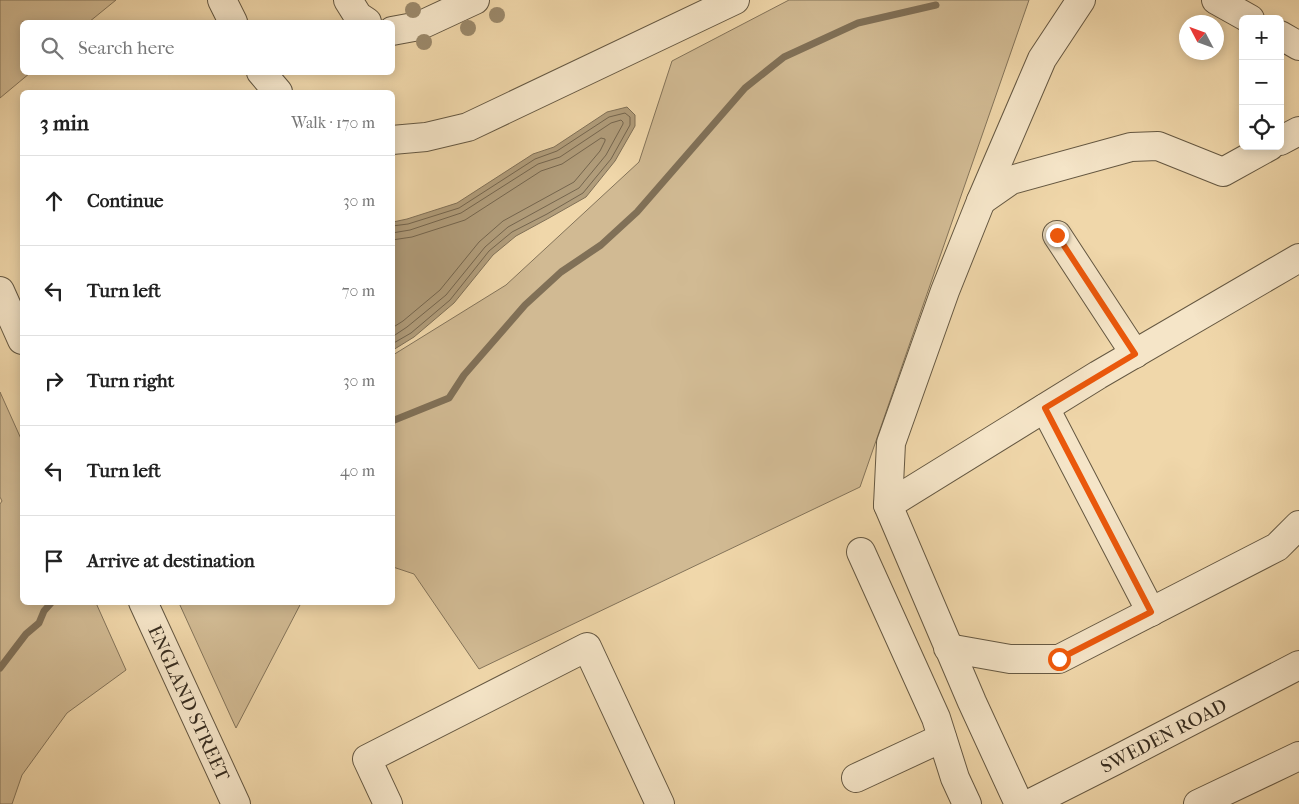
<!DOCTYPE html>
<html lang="en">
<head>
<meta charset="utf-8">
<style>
	body { margin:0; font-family:"IM FELL French Canon",serif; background:#f6f6f6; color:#222 }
	.controls { position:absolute; right:15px; top:15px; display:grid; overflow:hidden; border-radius:8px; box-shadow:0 2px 12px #0003 }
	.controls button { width:45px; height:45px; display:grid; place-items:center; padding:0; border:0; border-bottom:1px solid #e0e0e0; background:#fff; color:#222; font:25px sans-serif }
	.compass { position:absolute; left:1179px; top:15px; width:45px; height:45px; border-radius:50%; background:#fff; box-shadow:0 2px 12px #0003; rotate:311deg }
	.stop { position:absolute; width:15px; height:15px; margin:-11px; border:4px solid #ea580c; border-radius:50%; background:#fff }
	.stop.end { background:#ea580c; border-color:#fff; box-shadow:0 1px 5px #0008 }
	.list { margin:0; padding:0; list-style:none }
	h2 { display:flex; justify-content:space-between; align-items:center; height:65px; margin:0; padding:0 20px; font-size:21px }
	h2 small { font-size:16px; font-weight:400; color:#767676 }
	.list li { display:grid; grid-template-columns:32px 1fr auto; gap:15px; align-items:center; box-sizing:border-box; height:90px; padding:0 20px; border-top:1px solid #e0e0e0 }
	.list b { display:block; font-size:19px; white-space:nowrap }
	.list em { font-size:16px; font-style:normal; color:#767676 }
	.icon { flex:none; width:28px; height:28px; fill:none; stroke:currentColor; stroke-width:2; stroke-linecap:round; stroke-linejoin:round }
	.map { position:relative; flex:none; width:1299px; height:804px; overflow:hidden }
	.search { position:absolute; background:#fff; box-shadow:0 2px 12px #0003; left:20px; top:20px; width:375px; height:55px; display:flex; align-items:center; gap:12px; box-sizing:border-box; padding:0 18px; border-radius:8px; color:#767676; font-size:19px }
	.panel { position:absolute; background:#fff; box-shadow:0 2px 12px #0003; left:20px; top:90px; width:375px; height:515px; border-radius:8px }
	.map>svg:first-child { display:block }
	.green { fill:#d1ba93; stroke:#84745a }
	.water { fill:#b19d7b; stroke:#807057 }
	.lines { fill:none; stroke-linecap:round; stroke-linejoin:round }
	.shore { stroke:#74654e; stroke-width:1 }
	.stream { stroke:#807057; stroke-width:7 }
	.minor-casing { stroke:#655842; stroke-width:30 }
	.minor { stroke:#f5e5c8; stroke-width:28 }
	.tree { fill:#9b896b }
	.route { stroke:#ea580c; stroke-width:6 }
	.labels { text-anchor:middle; stroke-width:4; stroke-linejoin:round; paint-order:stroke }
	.street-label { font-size:19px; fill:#372d20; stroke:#f5e5c8 }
</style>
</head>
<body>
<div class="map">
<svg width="1299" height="804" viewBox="0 0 1299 804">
	<rect width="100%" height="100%" fill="#f0d7aa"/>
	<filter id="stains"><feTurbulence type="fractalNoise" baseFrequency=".004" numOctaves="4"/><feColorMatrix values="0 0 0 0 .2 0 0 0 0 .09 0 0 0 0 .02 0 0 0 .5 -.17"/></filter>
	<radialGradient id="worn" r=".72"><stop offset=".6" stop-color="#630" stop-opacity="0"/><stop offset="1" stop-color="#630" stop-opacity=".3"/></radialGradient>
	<g class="green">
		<path d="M0,0H116L89,22H22V72L30,73L0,98Z"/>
		<path d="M789,0H1029L860,487L479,669L414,574L393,567V355L506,285L639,162L672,61Z"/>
		<path d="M0,392L22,441V602L96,603L126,670L67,713L22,775L12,804H0V504L2,501L0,497Z"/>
		<path d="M179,603H301L236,728Z"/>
	</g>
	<path class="water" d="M627,107L635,115V126L615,161L586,197L549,218L516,236L493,255L454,303L414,337L393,350V222L407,219L457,203L533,154L554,147L607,112Z"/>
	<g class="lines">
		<g class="shore">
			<path d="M392,226L408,224L459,208L535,159L557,151L609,117L625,113L630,117V125L611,159L583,193L547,214L512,232L489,251L450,300L411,333L392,344"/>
			<path d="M392,233L410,230L461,213L538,164L560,157L611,123L621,120L623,122V124L606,155L579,188L508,227L485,247L446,295L407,327L392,337"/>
			<path d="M392,240L412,237L465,220L541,171L562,164L601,138L605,139V141L600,151L574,182L503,221L479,242L440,290L403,321L392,328"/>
		</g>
		<g class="stream">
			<path d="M392,421L449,398L464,375L525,305L561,272L601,245L637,212L745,88L784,57L858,23L936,5"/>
			<path d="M0,668L26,634L39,623L44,611L52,602"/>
		</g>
		<defs>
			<g id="minor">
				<path d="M222,0L233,22"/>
				<path d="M348,0L358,16L367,22"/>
				<path d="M1216,0L1250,19"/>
				<path d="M392,31L419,26L475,0"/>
				<path d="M1280,35L1299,46"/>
				<path d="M261,72L278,92"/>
				<path d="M392,140L426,137L468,127L735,0"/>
				<path d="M1280,141L1299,131"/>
				<path d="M981,201L1011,180L1131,147L1158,146L1223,172L1270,146"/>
				<path d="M1057,235L1135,354"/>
				<path d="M0,291L22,340"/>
				<path d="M1045,408L1151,612"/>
				<path d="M888,505L1098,375L1299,258"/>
				<path d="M861,552L936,718L955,778L967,804"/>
				<path id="s1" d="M143,602L236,804"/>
				<path d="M948,648L1010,659H1059L1277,547L1299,525"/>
				<path d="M856,778L942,738"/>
				<path d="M388,804L367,759L587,647L660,804"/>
				<path d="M1019,804L972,702L888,505L891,443L945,291L981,201L1042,59L1081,0"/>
				<path id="s2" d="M1029,804L1114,761L1299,665"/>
				<path d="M1198,804L1299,756"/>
			</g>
		</defs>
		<use href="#minor" class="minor-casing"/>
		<use href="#minor" class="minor"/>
	</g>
	<g class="tree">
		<circle cx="413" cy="10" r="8"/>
		<circle cx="497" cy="15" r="8"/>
		<circle cx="468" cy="28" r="8"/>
		<circle cx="424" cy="42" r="8"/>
	</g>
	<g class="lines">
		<path class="route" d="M1057,235L1135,354L1045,408L1151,612L1059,659"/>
	</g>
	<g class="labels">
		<g class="street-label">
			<text dy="7" stroke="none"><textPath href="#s1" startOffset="111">ENGLAND STREET</textPath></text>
			<text dy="7" stroke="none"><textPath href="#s2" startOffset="151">SWEDEN ROAD</textPath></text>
		</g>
	</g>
	<rect width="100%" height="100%" filter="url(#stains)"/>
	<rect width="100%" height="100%" fill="url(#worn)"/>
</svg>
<div class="controls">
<button>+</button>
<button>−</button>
<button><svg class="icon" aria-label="locate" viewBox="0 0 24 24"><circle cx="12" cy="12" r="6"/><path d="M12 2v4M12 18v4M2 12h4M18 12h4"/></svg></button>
</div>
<svg class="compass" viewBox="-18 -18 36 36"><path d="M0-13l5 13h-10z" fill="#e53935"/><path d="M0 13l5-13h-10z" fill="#767676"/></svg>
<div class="stop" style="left:1059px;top:659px"></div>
<div class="stop end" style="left:1057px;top:235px"></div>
<div class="search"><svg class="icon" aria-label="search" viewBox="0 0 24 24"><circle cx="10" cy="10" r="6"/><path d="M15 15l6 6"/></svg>Search here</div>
<section class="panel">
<h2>3 min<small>Walk · 170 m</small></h2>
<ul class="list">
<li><svg class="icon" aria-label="ahead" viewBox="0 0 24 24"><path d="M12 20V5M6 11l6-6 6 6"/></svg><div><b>Continue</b></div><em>30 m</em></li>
<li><svg class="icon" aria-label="left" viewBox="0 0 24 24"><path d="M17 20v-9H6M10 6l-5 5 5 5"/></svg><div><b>Turn left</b></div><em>70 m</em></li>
<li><svg class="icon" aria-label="right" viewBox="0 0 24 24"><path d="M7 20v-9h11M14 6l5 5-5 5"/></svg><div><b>Turn right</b></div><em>30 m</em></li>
<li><svg class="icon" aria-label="left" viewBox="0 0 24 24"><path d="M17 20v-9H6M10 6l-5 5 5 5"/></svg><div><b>Turn left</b></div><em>40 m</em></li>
<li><svg class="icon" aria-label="arrive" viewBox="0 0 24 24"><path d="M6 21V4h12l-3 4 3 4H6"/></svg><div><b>Arrive at destination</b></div></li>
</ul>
</section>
</div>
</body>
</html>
